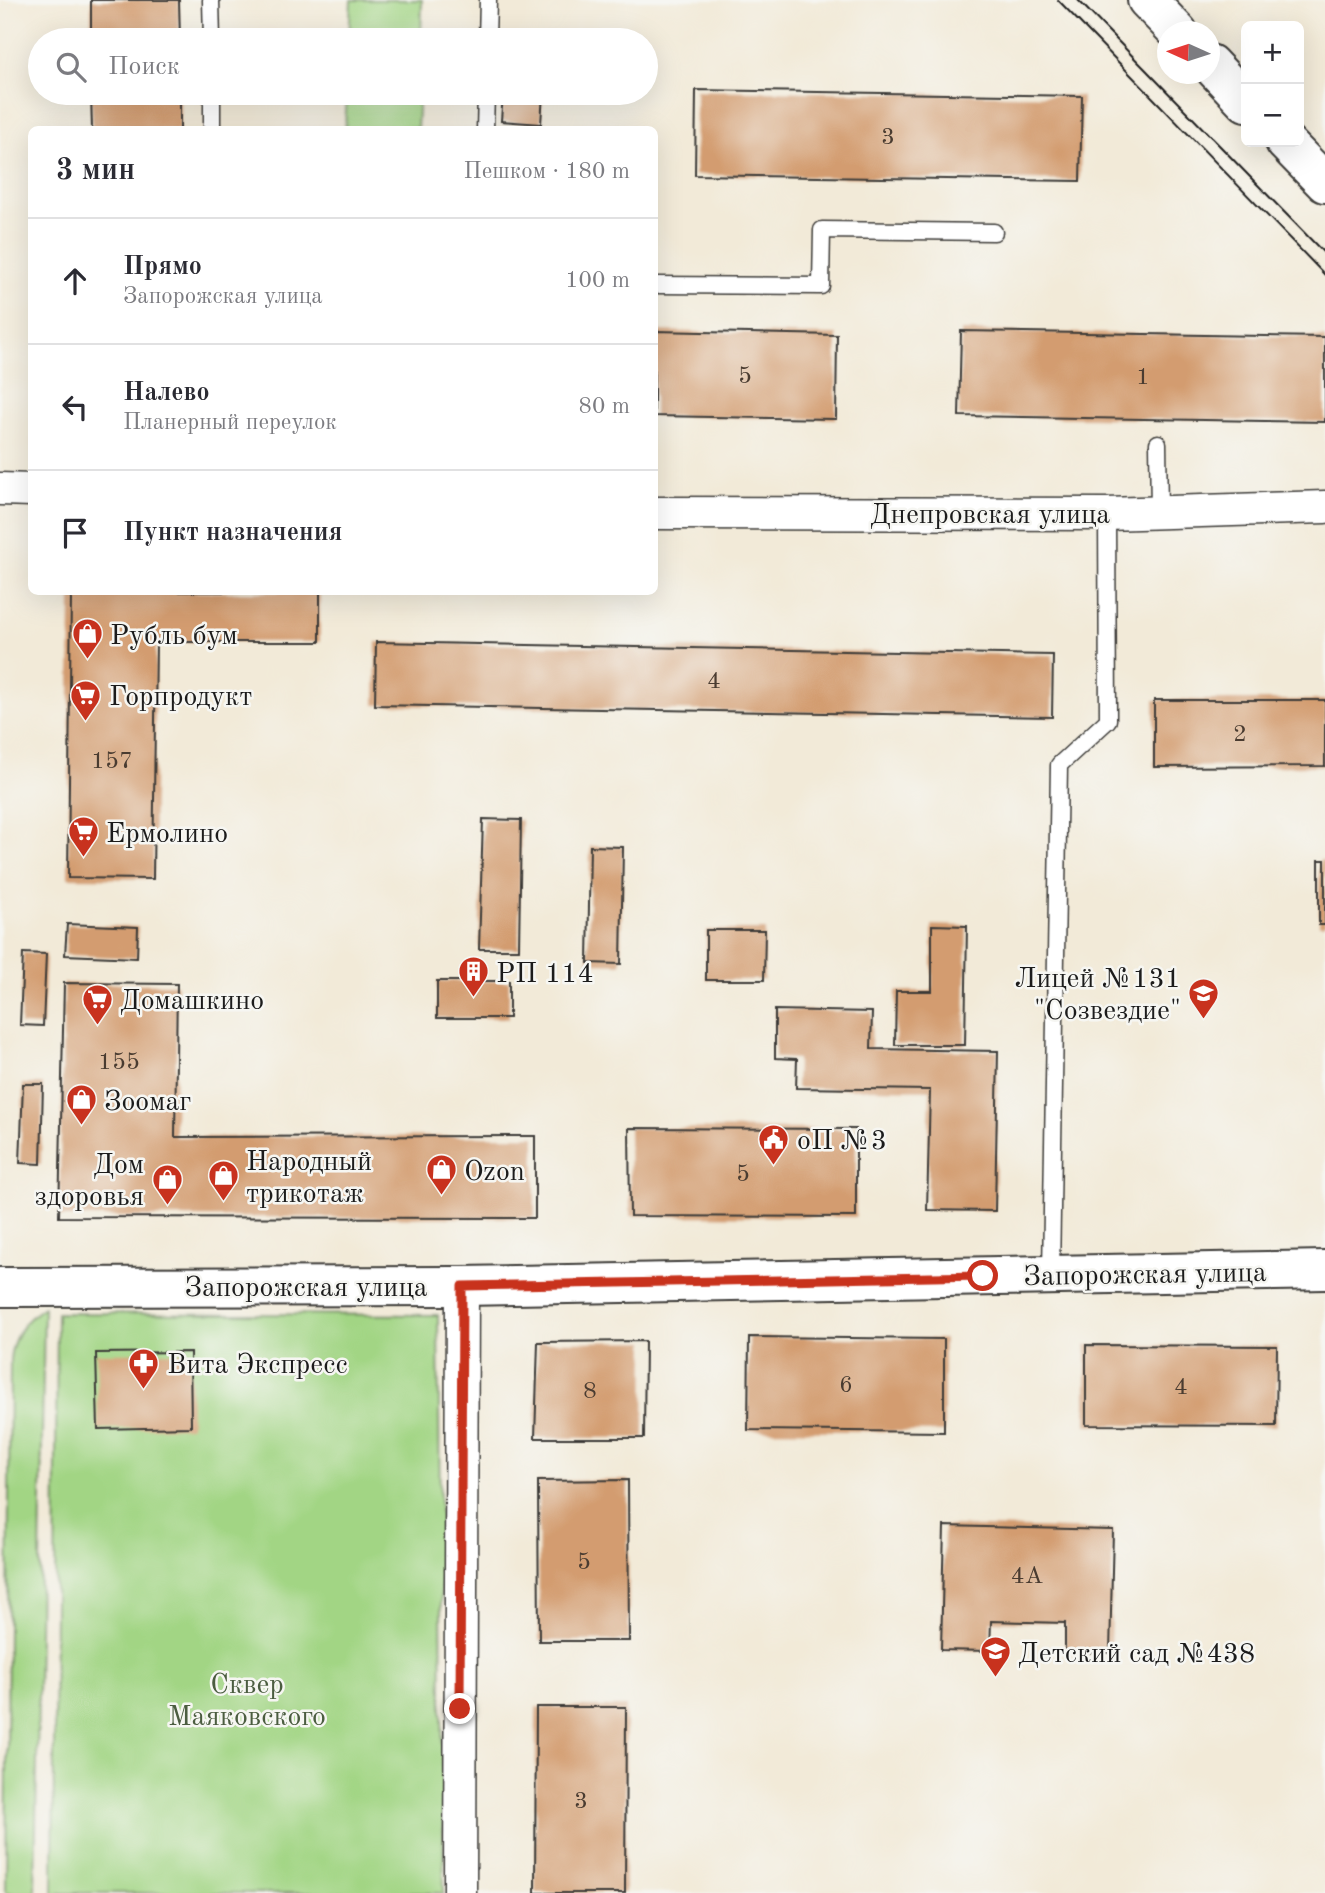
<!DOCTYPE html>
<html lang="ru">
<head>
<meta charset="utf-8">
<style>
	body { margin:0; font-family:"Old Standard TT",serif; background:#f2f2f3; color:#2b2b33 }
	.controls { position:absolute; right:21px; top:21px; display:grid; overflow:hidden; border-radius:10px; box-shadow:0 7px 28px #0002 }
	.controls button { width:63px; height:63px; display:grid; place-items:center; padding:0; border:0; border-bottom:2px solid #e1e1e2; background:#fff; color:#2b2b33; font:35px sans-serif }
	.compass { position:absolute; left:1157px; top:21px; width:63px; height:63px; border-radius:50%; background:#fff; box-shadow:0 7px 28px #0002; rotate:273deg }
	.stop { position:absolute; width:21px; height:21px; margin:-16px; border:5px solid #c8321e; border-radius:50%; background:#fff }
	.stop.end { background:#c8321e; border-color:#fff; box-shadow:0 2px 7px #0008 }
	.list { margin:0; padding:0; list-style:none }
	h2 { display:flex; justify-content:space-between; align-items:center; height:91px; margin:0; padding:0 28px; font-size:30px }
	h2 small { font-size:23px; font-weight:400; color:#7c7c81 }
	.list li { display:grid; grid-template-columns:46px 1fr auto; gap:21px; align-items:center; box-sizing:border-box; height:126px; padding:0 28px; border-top:2px solid #e1e1e2 }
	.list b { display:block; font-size:26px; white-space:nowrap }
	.list p { margin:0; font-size:23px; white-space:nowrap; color:#7c7c81 }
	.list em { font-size:23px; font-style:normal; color:#7c7c81 }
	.icon { flex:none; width:38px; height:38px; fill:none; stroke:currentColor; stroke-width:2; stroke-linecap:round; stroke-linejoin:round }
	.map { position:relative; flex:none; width:1325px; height:1893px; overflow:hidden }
	.search { position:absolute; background:#fff; box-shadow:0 7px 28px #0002; left:28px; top:28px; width:630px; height:77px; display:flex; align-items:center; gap:18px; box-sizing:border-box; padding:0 24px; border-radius:38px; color:#7c7c81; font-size:26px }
	.panel { position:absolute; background:#fff; box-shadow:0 7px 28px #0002; left:28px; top:126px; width:630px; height:469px; border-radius:10px }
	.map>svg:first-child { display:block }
	.green { fill:#a2d584; stroke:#5f7850; stroke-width:2 }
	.building { fill:#d39c6f }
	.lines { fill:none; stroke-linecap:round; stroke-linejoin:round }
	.lane-casing { stroke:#3c3b38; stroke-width:19 }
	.street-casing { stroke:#3c3b38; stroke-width:35 }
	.secondary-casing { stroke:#3c3b38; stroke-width:42 }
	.lane { stroke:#fff; stroke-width:16 }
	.street { stroke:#fff; stroke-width:32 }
	.secondary { stroke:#fff; stroke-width:38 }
	.tram { stroke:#1c1c1c; stroke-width:2 }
	.route { stroke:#c8321e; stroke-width:9 }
	.labels { text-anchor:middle; stroke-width:5; stroke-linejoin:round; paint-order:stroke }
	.number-label { font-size:24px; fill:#4a3c31 }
	.street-label { font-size:28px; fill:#1c1c1c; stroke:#f6f6f2 }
	.poi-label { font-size:28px; fill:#1c1c1c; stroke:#f6f6f2; text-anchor:start }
	.park-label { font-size:28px; fill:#4b5d40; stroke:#f6f6f2 }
</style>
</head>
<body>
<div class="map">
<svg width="1325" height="1893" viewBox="0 0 1325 1893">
	<rect width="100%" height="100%" fill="#f6f6f2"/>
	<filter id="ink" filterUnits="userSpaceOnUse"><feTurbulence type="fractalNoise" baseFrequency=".0143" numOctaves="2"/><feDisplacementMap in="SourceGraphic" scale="14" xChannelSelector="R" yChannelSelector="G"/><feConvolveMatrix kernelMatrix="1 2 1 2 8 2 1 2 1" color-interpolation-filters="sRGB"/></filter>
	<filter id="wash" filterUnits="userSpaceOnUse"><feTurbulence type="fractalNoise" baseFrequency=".00686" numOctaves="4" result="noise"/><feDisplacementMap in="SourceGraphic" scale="28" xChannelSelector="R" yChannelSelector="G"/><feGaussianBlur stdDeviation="1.57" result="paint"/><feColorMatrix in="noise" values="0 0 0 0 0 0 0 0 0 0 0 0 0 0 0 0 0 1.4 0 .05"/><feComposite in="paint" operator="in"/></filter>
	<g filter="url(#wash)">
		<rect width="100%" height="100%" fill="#f2ead8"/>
		<g class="green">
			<path d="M351,0H422L421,40H349Z"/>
			<path d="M347,93H419L417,129H345Z"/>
			<path d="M44,1307L35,1893H6L10,1359C13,1335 24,1320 44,1307Z"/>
			<path d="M57,1313L438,1315L444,1893H53Z"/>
		</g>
		<g id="blocks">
			<g class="building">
				<path d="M91,0H179L180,40H91Z"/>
				<path d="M696,90L1082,96L1080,181L695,175Z"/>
				<path d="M91,93H180V130H92Z"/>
				<path d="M503,93H543L541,124L501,121Z"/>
				<path d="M654,331L837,335L836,419L654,416Z"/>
				<path d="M961,331L1325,337V422L959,416Z"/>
				<path d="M71,592H320V642H156L153,879L68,878Z"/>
				<path d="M376,642L1053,655L1052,717L375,705Z"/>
				<path d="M1154,700H1325V766L1154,767Z"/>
				<path d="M483,819L521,820L519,949H479Z"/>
				<path d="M590,846L623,847L621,964L588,963Z"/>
				<rect x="1319" y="860" width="6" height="65"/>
				<path d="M67,924L138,927L137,958L65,955Z"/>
				<path d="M932,925L967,926L965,1045H895L896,991H932Z"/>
				<path d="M706,930H765L764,980H706Z"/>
				<path d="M23,953L46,954L43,1026L20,1025Z"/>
				<rect x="437" y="981" width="72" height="37"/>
				<path d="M64,983L177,984L175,1137L535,1136V1218L59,1217Z"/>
				<path d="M775,1010L872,1012L871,1049L998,1051L995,1211L927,1210L930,1090L796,1088L797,1059L775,1058Z"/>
				<path d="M23,1084H43L41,1164L20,1163Z"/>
				<path d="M629,1128L856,1129V1217L630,1216Z"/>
				<path d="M749,1337L944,1339V1432L748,1430Z"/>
				<path d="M645,1341L644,1438H535L538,1342Z"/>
				<path d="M1086,1345L1277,1346L1276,1426L1086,1425Z"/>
				<path d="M190,1352L191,1427L98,1429L96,1353Z"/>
				<path d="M628,1480L629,1641H539L538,1481Z"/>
				<path d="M944,1526L1113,1530L1110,1653L1065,1652V1623L991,1621L990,1651L941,1650Z"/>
				<path d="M536,1707H626L625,1893H535Z"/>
			</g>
		</g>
	</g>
	<g filter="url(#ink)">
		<use href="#blocks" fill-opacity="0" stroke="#3c3b38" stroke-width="2"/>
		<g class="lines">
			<defs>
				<g id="lane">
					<path d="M211,0L212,40"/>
					<path d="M487,40L488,0"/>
					<path d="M212,93V130"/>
					<path d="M485,130L486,93"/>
					<path d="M654,285L821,286L822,230L994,232"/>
					<path d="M1158,443L1159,512"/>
					<path d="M1051,1274L1059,765L1108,720L1107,514"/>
				</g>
				<g id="street">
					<path d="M0,489L32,490"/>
					<path d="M654,513L1107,514L1325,507"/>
					<path d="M460,1893L462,1286"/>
				</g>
				<g id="secondary">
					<path d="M1147,0L1178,32"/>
					<path d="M1210,64L1246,102"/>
					<path d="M1285,142L1325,183"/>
					<path d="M0,1287L462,1286L1325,1270"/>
				</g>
			</defs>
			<use href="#lane" class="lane-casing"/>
			<use href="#street" class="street-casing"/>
			<use href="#secondary" class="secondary-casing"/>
			<use href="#lane" class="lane"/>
			<use href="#street" class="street"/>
			<use href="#secondary" class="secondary"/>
			<g class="tram">
				<path d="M1058,0L1325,275"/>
				<path d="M1078,0L1325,254"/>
			</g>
		</g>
	</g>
	<g class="lines" filter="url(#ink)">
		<path class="route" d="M460,1709L462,1286L983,1276"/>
	</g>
	<defs>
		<symbol id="shop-pin" viewBox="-11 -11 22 30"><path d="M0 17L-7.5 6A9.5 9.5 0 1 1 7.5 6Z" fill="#c8321e" stroke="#f6f6f2"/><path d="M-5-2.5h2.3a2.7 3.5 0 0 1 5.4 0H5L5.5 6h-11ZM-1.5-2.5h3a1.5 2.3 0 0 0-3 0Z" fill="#fff"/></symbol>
		<symbol id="supermarket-pin" viewBox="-11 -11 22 30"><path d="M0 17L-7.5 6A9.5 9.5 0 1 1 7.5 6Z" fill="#c8321e" stroke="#f6f6f2"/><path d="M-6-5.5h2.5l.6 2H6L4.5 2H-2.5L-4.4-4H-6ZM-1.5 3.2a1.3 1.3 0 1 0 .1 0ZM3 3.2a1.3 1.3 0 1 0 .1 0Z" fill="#fff"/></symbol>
		<symbol id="building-pin" viewBox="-11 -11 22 30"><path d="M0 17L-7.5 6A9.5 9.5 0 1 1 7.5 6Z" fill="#c8321e" stroke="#f6f6f2"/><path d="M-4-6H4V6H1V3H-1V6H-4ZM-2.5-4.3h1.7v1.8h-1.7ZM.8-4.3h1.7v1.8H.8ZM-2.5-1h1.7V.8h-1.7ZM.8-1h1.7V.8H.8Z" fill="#fff"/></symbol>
		<symbol id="school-pin" viewBox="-11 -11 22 30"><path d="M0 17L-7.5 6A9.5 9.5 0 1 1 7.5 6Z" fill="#c8321e" stroke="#f6f6f2"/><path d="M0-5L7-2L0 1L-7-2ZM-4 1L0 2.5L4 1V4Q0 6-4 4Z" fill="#fff"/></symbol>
		<symbol id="civic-pin" viewBox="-11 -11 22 30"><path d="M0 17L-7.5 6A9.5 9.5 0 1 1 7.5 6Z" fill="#c8321e" stroke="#f6f6f2"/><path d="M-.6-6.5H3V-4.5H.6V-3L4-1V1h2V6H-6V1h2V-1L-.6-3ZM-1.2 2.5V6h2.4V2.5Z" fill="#fff"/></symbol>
		<symbol id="pharmacy-pin" viewBox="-11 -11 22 30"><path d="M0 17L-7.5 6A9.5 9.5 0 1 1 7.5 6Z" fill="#c8321e" stroke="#f6f6f2"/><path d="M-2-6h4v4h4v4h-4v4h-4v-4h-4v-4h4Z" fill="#fff"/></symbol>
	</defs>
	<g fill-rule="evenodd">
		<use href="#shop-pin" x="70" y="616" width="35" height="47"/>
		<use href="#supermarket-pin" x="68" y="678" width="35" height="47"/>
		<use href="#supermarket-pin" x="66" y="814" width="35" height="47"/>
		<use href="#building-pin" x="456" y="954" width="35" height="47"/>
		<use href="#school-pin" x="1186" y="976" width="35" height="47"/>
		<use href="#supermarket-pin" x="80" y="982" width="35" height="47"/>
		<use href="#shop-pin" x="64" y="1082" width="35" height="47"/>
		<use href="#civic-pin" x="756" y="1122" width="35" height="47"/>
		<use href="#shop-pin" x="424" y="1152" width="35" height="47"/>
		<use href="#shop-pin" x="206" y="1158" width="35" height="47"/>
		<use href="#shop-pin" x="150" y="1162" width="35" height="47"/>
		<use href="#pharmacy-pin" x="126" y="1346" width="35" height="47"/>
		<use href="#school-pin" x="978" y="1634" width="35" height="47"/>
	</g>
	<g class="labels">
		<g class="number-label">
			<text x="888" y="144">3</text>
			<text x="745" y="383">5</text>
			<text x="1143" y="384">1</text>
			<text x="714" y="688">4</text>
			<text x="1240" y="741">2</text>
			<text x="112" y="768">157</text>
			<text x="119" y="1069">155</text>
			<text x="743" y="1181">5</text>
			<text x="846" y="1392">6</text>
			<text x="1181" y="1394">4</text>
			<text x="590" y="1398">8</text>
			<text x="584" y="1569">5</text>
			<text x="1027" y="1583">4А</text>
			<text x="581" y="1808">3</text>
		</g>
		<g class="street-label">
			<text x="990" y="523">Днепровская улица</text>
			<text transform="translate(1145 1273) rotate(-1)" y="10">Запорожская улица</text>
			<text x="306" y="1296">Запорожская улица</text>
		</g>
		<g class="poi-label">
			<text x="110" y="644">Рубль бум</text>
			<text x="109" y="705">Горпродукт</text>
			<text x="106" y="842">Ермолино</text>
			<text x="496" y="982">РП 114</text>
			<text x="1181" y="987" text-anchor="end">Лицей №131<tspan x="1181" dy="32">"Созвездие"</tspan></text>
			<text x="120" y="1009">Домашкино</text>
			<text x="104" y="1110">Зоомаг</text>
			<text x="797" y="1149">оП №3</text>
			<text x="246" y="1170">Народный<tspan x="246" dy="32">трикотаж</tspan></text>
			<text x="144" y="1173" text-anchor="end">Дом<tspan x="144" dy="32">здоровья</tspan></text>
			<text x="464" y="1180">Ozon</text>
			<text x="167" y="1373">Вита Экспресс</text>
			<text x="1018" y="1662">Детский сад №438</text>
		</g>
		<g class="park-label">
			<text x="247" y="1693">Сквер<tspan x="247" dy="32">Маяковского</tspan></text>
		</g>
	</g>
</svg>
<div class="controls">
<button>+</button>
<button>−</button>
</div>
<svg class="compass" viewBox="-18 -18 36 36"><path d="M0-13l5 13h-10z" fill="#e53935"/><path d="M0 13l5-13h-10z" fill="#7c7c81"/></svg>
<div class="stop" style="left:983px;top:1276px"></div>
<div class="stop end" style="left:460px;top:1709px"></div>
<div class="search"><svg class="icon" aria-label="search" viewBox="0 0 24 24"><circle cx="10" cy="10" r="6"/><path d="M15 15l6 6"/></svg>Поиск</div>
<section class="panel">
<h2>3 мин<small>Пешком · 180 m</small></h2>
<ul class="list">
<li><svg class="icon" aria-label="ahead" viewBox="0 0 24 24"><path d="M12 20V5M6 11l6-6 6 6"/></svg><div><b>Прямо</b><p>Запорожская улица</p></div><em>100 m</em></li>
<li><svg class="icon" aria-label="left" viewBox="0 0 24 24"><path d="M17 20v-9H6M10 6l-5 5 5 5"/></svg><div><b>Налево</b><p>Планерный переулок</p></div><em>80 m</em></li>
<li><svg class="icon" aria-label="arrive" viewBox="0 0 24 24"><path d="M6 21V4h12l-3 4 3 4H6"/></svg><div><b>Пункт назначения</b></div></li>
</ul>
</section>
</div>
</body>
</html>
